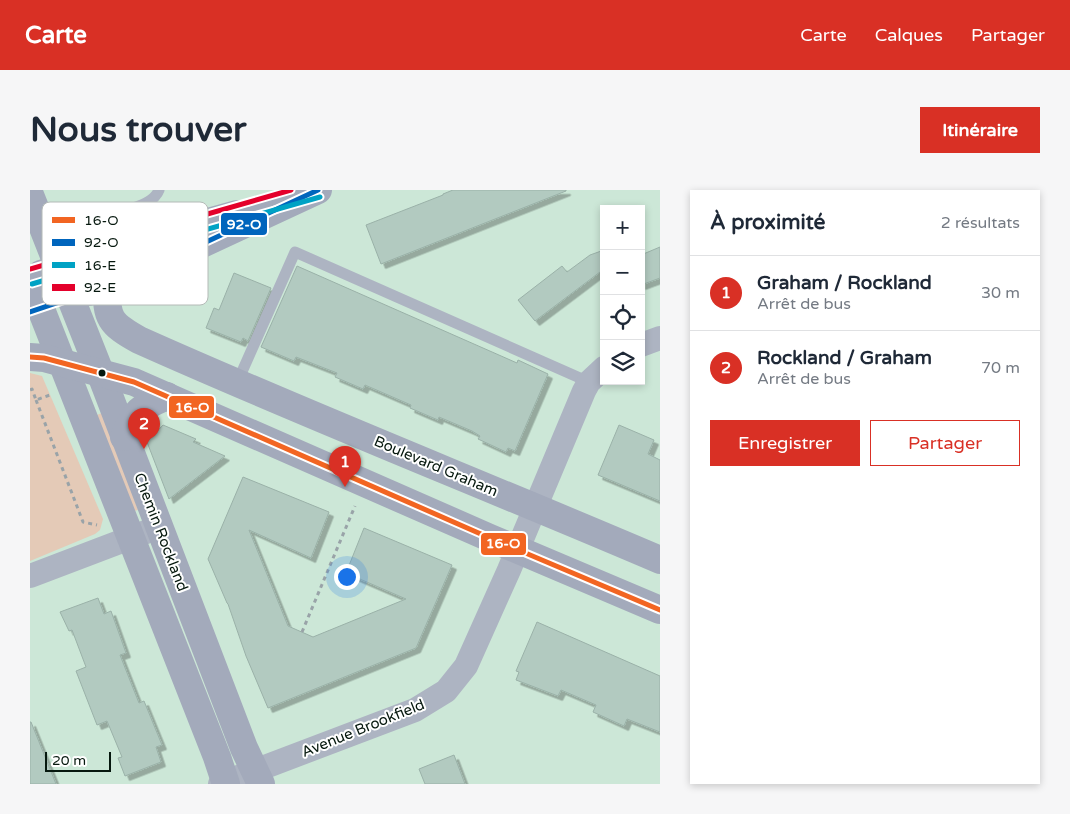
<!DOCTYPE html>
<html lang="fr">
<head>
<meta charset="utf-8">
<style>
	body { margin:0; font-family:"Varela Round",sans-serif; background:#f6f6f7; color:#1f2937 }
	.controls { position:absolute; right:15px; top:15px; display:grid; overflow:hidden; border-radius:0px; box-shadow:0 2px 8px #0003 }
	.controls button { width:45px; height:45px; display:grid; place-items:center; padding:0; border:0; border-bottom:1px solid #e0e1e3; background:#fff; color:#1f2937; font:25px sans-serif }
	.scale { position:absolute; left:15px; bottom:12px; width:66px; box-sizing:border-box; padding-left:5px; border:2px solid #06180e; border-top:0; font-size:14px; line-height:18px; white-space:nowrap; color:#06180e; -webkit-text-stroke:4px #fff; paint-order:stroke }
	.you { position:absolute; left:316px; top:386px; width:18px; height:18px; margin:-12px; border:4px solid #fff; border-radius:50%; background:#1a73e8; box-shadow:0 0 0 8px #1a73e833 }
	.badge { display:grid; place-items:center; width:32px; height:32px; border-radius:50%; background:#d93025; color:#fff; font-size:16px; font-weight:700 }
	.pin { position:absolute; translate:-50% -41px; filter:drop-shadow(0 1px 2px #0008) }
	.pin::after { content:''; position:absolute; top:26px; width:18px; height:15px; background:inherit; clip-path:polygon(0 0,100% 0,50% 100%) }
	.list { margin:0; padding:0; list-style:none }
	h2 { display:flex; justify-content:space-between; align-items:center; height:65px; margin:0; padding:0 20px; font-size:21px }
	h2 small { font-size:16px; font-weight:400; color:#747a83 }
	.list li { display:grid; grid-template-columns:32px 1fr auto; gap:15px; align-items:center; box-sizing:border-box; height:75px; padding:0 20px; border-top:1px solid #e0e1e3 }
	.list b { display:block; font-size:19px; white-space:nowrap }
	.list p { margin:0; font-size:16px; white-space:nowrap; color:#747a83 }
	.list em { font-size:16px; font-style:normal; color:#747a83 }
	.actions { display:flex; gap:10px; padding:15px 20px }
	.actions a { flex:1; padding:11px 0; border:1px solid #d93025; border-radius:0px; text-align:center; font-size:18px; color:#d93025 }
	.actions .main { background:#d93025; color:#fff }
	.icon { flex:none; width:28px; height:28px; fill:none; stroke:currentColor; stroke-width:2; stroke-linecap:round; stroke-linejoin:round }
	.map { position:relative; flex:none; width:630px; height:594px; overflow:hidden; border-radius:0px }
	header { display:flex; align-items:center; gap:30px; box-sizing:border-box; height:70px; padding:0 25px; background:#d93025; color:#fff }
	header strong { font-size:24px }
	nav { display:flex; gap:28px; margin-inline-start:auto; font-size:18px }
	.intro { display:flex; align-items:center; justify-content:space-between; box-sizing:border-box; height:120px; padding:0 30px }
	h1 { margin:0; font-size:35px }
	.button { padding:12px 22px; border-radius:0px; background:#d93025; color:#fff; font-size:18px; font-weight:700 }
	main { display:flex; gap:30px; padding:0 30px }
	aside { flex:1; background:#fff; border-radius:0px; box-shadow:0 2px 8px #0003 }
	.map>svg:first-child { display:block }
	.green { fill:#e4cab7 }
	.building { fill:#b2cac0; stroke:#9ab1a8; filter:url(#shadow) }
	.lines { fill:none; stroke-linecap:round; stroke-linejoin:round }
	.path { stroke:#99a3a8; stroke-width:3; stroke-dasharray:4 4; stroke-linecap:butt }
	.lane { stroke:#adb4c2; stroke-width:11 }
	.street { stroke:#adb4c2; stroke-width:24 }
	.secondary { stroke:#a3aabb; stroke-width:28 }
	.bus-1-casing { stroke:#fff; stroke-width:9 }
	.bus-2-casing { stroke:#fff; stroke-width:9 }
	.bus-3-casing { stroke:#fff; stroke-width:9 }
	.bus-4-casing { stroke:#fff; stroke-width:9 }
	.bus-1 { stroke:#f26522; stroke-width:5 }
	.bus-2 { stroke:#0065bd; stroke-width:5 }
	.bus-3 { stroke:#00a2c4; stroke-width:5 }
	.bus-4 { stroke:#e4002b; stroke-width:5 }
	.bus-dot { fill:#06180e; stroke:#fff; stroke-width:2 }
	.labels { text-anchor:middle; stroke-width:4; stroke-linejoin:round; paint-order:stroke }
	.street-label { font-size:15px; fill:#06180e; stroke:#fff }
	.key { fill:#fff; stroke:#b4bab7; stroke-width:1 }
	.key-label { font-size:14px; fill:#06180e }
	.line-badge { stroke:#fff; stroke-width:2 }
	.badge-label { font-size:14px; text-anchor:middle; font-weight:bold; fill:#fff }
</style>
</head>
<body>
<header>
<strong>Carte</strong>
<nav><a>Carte</a><a>Calques</a><a>Partager</a></nav>
</header>
<div class="intro"><h1>Nous trouver</h1><a class="button">Itinéraire</a></div>
<main>
<div class="map">
<svg width="630" height="594" viewBox="0 0 630 594">
	<defs>
		<filter id="shadow"><feDropShadow dx="4.5" dy="4.5" stdDeviation="0" flood-color="#0004"/></filter>
	</defs>
	<rect width="100%" height="100%" fill="#cce7d7"/>
	<g class="green">
		<path d="M0,183L12,186L73,329L70,340L65,344L0,371Z"/>
		<path d="M74,222L108,320L104,321L67,225Z"/>
	</g>
	<g class="building">
		<path d="M423,0H536V1L351,74L336,35L413,5V4Z"/>
		<path d="M630,57V88L611,95V65Z"/>
		<path d="M574,60V79L505,131L488,110L532,76L537,82L560,65Z"/>
		<path d="M267,76L487,173L488,170L518,184L485,261L478,258L476,262L448,249L450,246L442,241L409,227L408,230L380,218L381,215L335,195L333,199L305,187L307,183L266,167L264,171L231,157Z"/>
		<path d="M204,83L241,98L218,151L213,148L211,152L176,138L184,118L189,120Z"/>
		<path d="M133,235L166,249L163,252L195,266L139,309L117,252Z"/>
		<path d="M589,235L624,250L618,264L630,270V311L568,285Z"/>
		<path d="M213,287L299,322L281,368L219,340L258,436L283,447L376,409L316,383L334,338L422,375L386,458L238,518L216,466L198,414L197,413L178,369Z"/>
		<path d="M68,408L74,424L81,421L96,463L90,465L101,493L109,513L114,511L132,555L126,557L131,572L95,586L88,568L92,567L77,531L67,535L46,481L56,477L42,440L39,441L30,422Z"/>
		<path d="M507,432L630,486V542L597,529L594,536L563,522L566,515L531,500L528,506L486,490L489,482L486,481Z"/>
		<path d="M0,532H1L26,594H0Z"/>
		<path d="M424,565L435,594H395L389,579Z"/>
	</g>
	<g class="lines">
		<g class="path">
			<path d="M0,200L2,199L6,210L20,205"/>
			<path d="M6,210L53,332L67,335"/>
			<path d="M272,442L325,316"/>
		</g>
		<g class="lane">
			<path d="M94,21C106,17 124,13 129,0"/>
			<path d="M207,193L265,62L559,192"/>
		</g>
		<g class="street">
			<path d="M611,155L630,148"/>
			<path d="M0,386L129,337"/>
			<path d="M190,594L385,520L416,501L436,476L479,380L554,201L559,192L574,178"/>
		</g>
		<g class="secondary">
			<path d="M0,5L70,182L214,558L231,594"/>
			<path d="M11,84L57,70L106,52L207,24"/>
			<path d="M0,91L187,567L196,594"/>
			<path d="M77,96C76,128 80,134 109,150C281,227 457,296 630,370"/>
			<path d="M59,102L116,80L288,0"/>
			<path d="M0,167L14,168L104,192L460,348L630,420"/>
			<path d="M94,247C106,219 110,218 137,206"/>
		</g>
		<defs>
			<path id="bus-1" d="M0,167L14,168L104,192L460,348L630,420"/>
			<path id="bus-2" d="M0,122L77,96L116,80L288,0"/>
			<path id="bus-3" d="M2,94L59,77L108,59L290,7"/>
			<path id="bus-4" d="M0,79L55,63L104,45L261,0"/>
		</defs>
		<use href="#bus-1" class="bus-1-casing"/>
		<use href="#bus-2" class="bus-2-casing"/>
		<use href="#bus-3" class="bus-3-casing"/>
		<use href="#bus-4" class="bus-4-casing"/>
		<use href="#bus-1" class="bus-1"/>
		<use href="#bus-2" class="bus-2"/>
		<use href="#bus-3" class="bus-3"/>
		<use href="#bus-4" class="bus-4"/>
	</g>
	<circle class="bus-dot" cx="72" cy="183" r="4.5"/>
	<g class="labels">
		<g class="street-label">
			<text transform="translate(406 276) rotate(23)" y="5">Boulevard Graham</text>
			<text transform="translate(131 342) rotate(69)" y="5">Chemin Rockland</text>
			<text transform="translate(333 538) rotate(-22)" y="5">Avenue Brookfield</text>
		</g>
	</g>
	<rect x="12" y="12" width="166" height="103" rx="8" class="key"/>
	<rect x="22" y="27" width="23" height="6" fill="#f26522"/>
	<rect x="22" y="49" width="23" height="7" fill="#0065bd"/>
	<rect x="22" y="72" width="23" height="6" fill="#00a2c4"/>
	<rect x="22" y="94" width="23" height="7" fill="#e4002b"/>
	<g class="key-label">
		<text x="54" y="35">16-O</text>
		<text x="54" y="57">92-O</text>
		<text x="54" y="80">16-E</text>
		<text x="54" y="102">92-E</text>
	</g>
	<g class="line-badge">
		<rect x="190" y="22" width="48" height="24" rx="5" fill="#0065bd"/>
		<rect x="138" y="205" width="47" height="24" rx="5" fill="#f26522"/>
		<rect x="450" y="342" width="47" height="24" rx="5" fill="#f26522"/>
	</g>
	<g class="badge-label">
		<text x="214" y="39">92-O</text>
		<text x="162" y="222">16-O</text>
		<text x="473" y="358">16-O</text>
	</g>
</svg>
<div class="controls">
<button>+</button>
<button>−</button>
<button><svg class="icon" aria-label="locate" viewBox="0 0 24 24"><circle cx="12" cy="12" r="6"/><path d="M12 2v4M12 18v4M2 12h4M18 12h4"/></svg></button>
<button><svg class="icon" aria-label="layers" viewBox="0 0 24 24"><path d="M12 4l9 5-9 5-9-5zM3 14l9 5 9-5"/></svg></button>
</div>
<div class="scale">20 m</div>
<div class="you"></div>
<div class="pin badge" style="left:315px;top:297px">1</div>
<div class="pin badge" style="left:114px;top:259px">2</div>
</div>
<aside>
<h2>À proximité<small>2 résultats</small></h2>
<ul class="list">
<li><span class="badge">1</span><div><b>Graham / Rockland</b><p>Arrêt de bus</p></div><em>30 m</em></li>
<li><span class="badge">2</span><div><b>Rockland / Graham</b><p>Arrêt de bus</p></div><em>70 m</em></li>
</ul>
<div class="actions"><a class="main">Enregistrer</a><a>Partager</a></div>
</aside>
</main>
</body>
</html>
